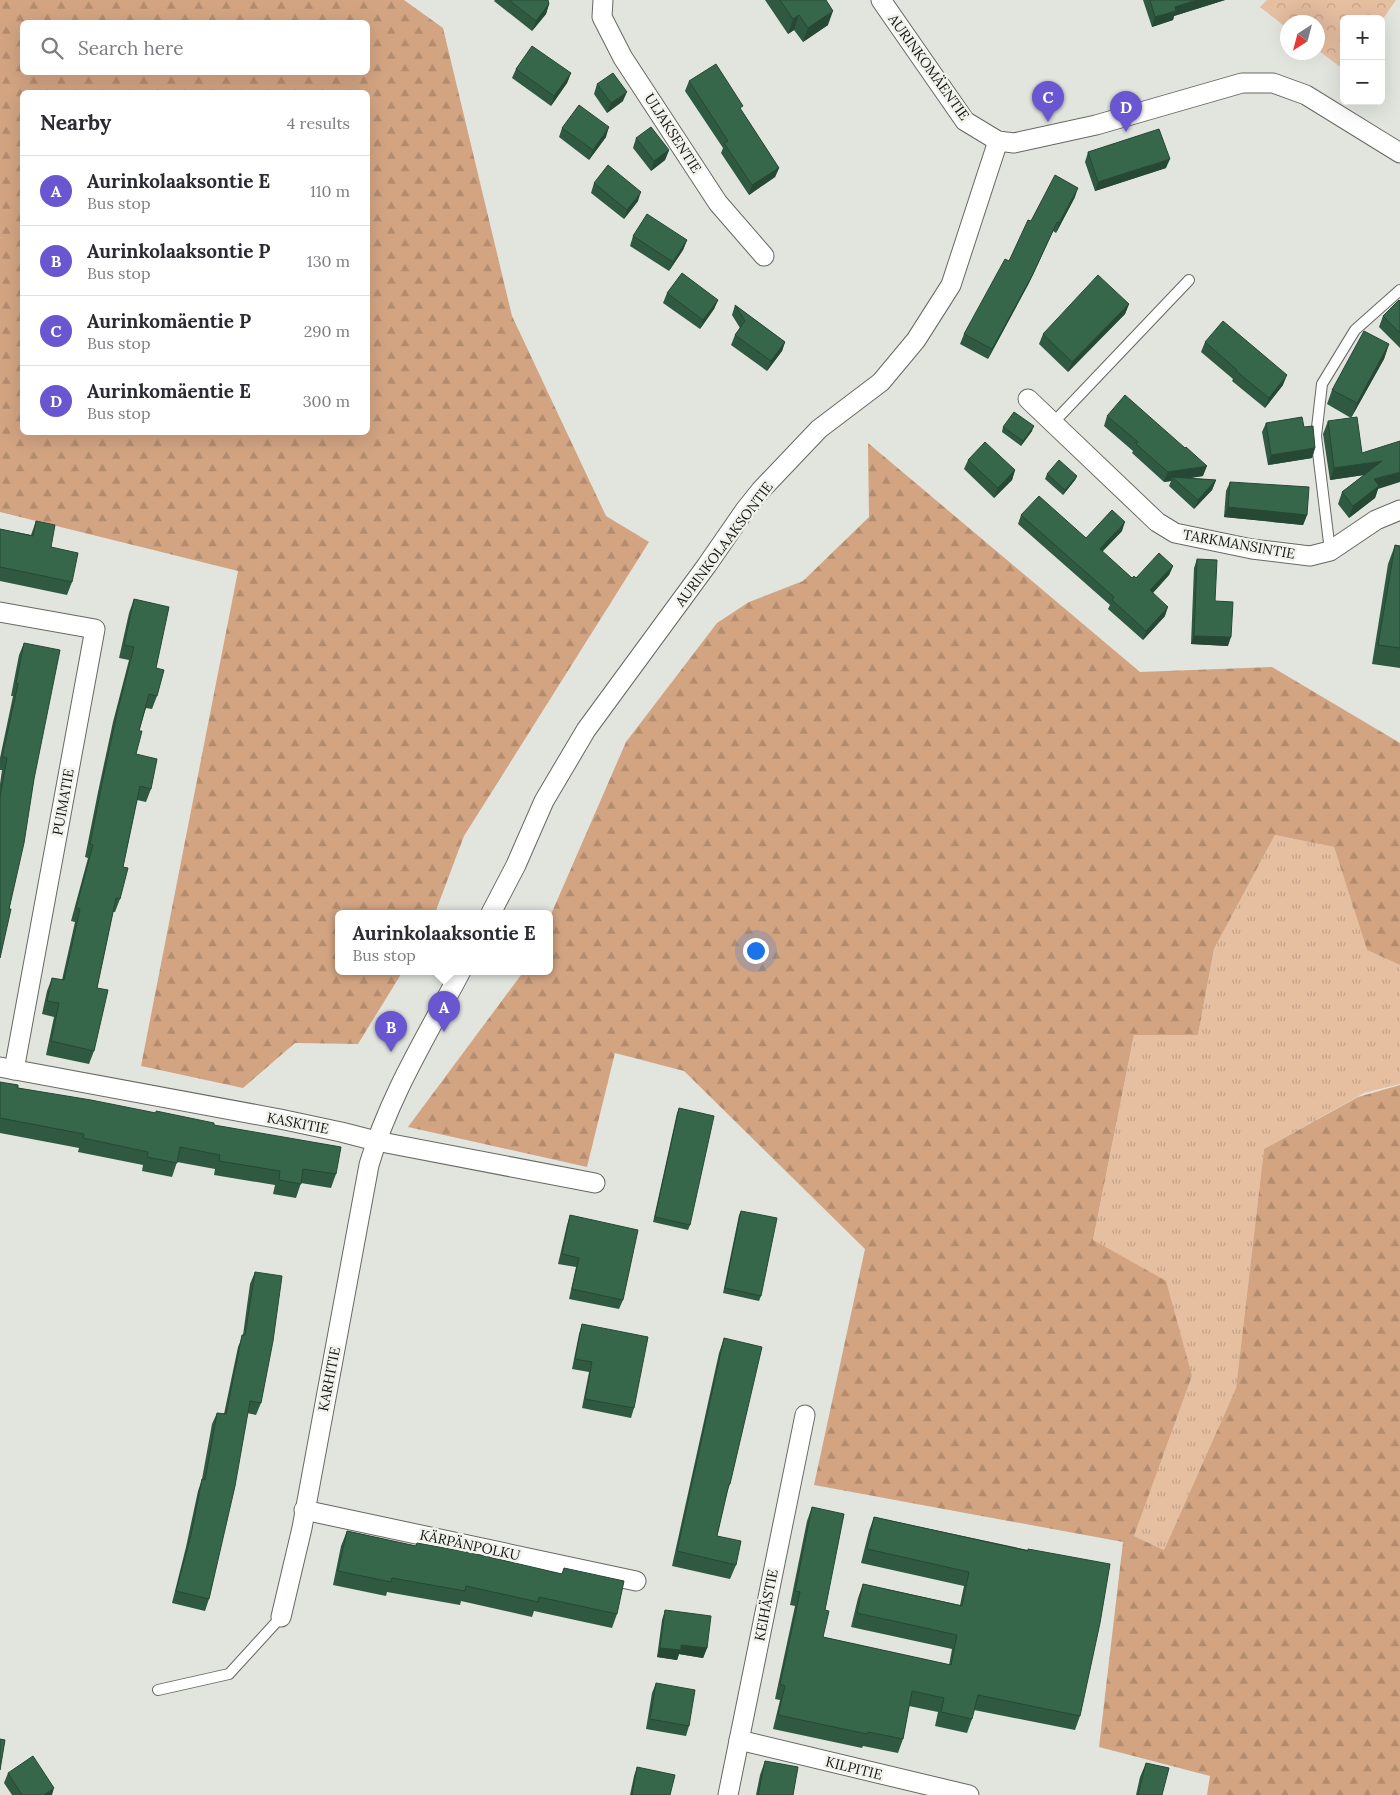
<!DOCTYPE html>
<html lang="en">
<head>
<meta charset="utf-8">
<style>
	body { margin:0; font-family:Lora,serif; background:#f7f7f7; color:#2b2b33 }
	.controls { position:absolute; right:15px; top:15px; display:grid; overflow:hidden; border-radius:8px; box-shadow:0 5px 20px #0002 }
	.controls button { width:45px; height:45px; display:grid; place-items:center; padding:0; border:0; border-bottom:1px solid #e1e1e2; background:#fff; color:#2b2b33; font:25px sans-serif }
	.compass { position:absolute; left:1280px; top:15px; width:45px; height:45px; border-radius:50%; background:#fff; box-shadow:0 5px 20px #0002; rotate:216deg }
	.you { position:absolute; left:755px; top:950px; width:18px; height:18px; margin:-12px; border:4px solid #fff; border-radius:50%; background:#1a73e8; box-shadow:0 0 0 8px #1a73e833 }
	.badge { display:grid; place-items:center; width:32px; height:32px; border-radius:50%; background:#6956d0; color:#fff; font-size:16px; font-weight:700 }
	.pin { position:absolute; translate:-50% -41px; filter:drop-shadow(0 1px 2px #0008) }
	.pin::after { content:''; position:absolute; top:26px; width:18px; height:15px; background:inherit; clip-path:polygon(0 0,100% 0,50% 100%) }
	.popup { position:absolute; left:335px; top:910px; width:218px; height:65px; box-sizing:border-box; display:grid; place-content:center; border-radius:8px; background:#fff; filter:drop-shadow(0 1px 4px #0005); font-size:16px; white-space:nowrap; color:#7c7c81 }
	.popup b { font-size:19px; color:#2b2b33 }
	.popup::after { content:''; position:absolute; left:50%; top:100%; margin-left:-10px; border:10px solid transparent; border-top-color:#fff }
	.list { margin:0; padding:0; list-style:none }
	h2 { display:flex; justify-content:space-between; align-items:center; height:65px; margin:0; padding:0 20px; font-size:21px }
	h2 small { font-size:16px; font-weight:400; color:#7c7c81 }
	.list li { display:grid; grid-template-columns:32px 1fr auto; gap:15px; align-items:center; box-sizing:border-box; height:70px; padding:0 20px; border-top:1px solid #e1e1e2 }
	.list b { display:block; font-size:19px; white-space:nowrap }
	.list p { margin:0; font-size:16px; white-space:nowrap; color:#7c7c81 }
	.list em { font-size:16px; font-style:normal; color:#7c7c81 }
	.icon { flex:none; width:28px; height:28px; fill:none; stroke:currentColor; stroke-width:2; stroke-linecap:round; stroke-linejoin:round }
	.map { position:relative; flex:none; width:1400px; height:1795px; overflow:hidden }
	.search { position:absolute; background:#fff; box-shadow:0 5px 20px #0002; left:20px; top:20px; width:350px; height:55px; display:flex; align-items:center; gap:12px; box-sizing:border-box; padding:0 18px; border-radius:8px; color:#7c7c81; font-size:19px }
	.panel { position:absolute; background:#fff; box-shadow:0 5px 20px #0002; left:20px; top:90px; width:350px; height:345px; border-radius:8px }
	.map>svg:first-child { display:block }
	.grass { fill:url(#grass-tufts) }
	.forest { fill:url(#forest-firs); fill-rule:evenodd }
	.park { fill:url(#park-crowns) }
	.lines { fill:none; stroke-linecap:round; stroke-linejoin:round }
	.lane-casing { stroke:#666862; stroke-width:12 }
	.street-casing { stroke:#666862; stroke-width:21 }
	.lane { stroke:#fff; stroke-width:10 }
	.street { stroke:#fff; stroke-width:19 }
	.wall { fill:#2f5940 }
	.shaded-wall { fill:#264834 }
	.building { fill:#37674a; stroke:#264834 }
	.labels { text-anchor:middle; stroke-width:5; stroke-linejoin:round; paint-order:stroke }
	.street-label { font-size:14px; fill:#131412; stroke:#f0f2eb }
</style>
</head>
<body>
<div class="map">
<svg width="1400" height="1795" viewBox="0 0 1400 1795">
	<defs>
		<pattern id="grass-tufts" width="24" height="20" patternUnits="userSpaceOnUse" patternTransform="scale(1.25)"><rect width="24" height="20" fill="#e6bea0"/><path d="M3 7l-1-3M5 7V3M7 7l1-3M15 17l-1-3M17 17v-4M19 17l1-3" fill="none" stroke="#c4a289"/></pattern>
		<pattern id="forest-firs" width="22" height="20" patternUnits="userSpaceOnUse" patternTransform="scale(1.25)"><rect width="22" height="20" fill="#d2a482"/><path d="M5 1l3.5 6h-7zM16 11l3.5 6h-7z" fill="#b38c6f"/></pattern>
		<pattern id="park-crowns" width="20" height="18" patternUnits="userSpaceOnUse" patternTransform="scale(1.25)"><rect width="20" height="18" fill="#e6bea0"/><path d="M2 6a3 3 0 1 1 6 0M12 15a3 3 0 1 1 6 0" fill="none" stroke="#c4a289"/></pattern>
	</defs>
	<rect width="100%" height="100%" fill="#e2e5de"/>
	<path class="grass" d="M1275,835L1334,847L1367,950L1400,965V1084L1364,1093L1264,1149L1236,1388L1164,1550L1134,1536L1192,1376L1093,1240L1134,1035H1198L1214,949Z"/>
	<g class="forest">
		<path d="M0,0H404L443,28L512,316L606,516L649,542L464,836L435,913H339V971H403L358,1044L295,1043L243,1088L141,1066L238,571L0,512ZM22,22H368V72H22ZM22,92H368V432H22Z"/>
		<path d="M868,443L1140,672L1272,667L1400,743V965L1367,950L1334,847L1275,835L1214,949L1198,1035H1134L1093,1240L1166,1281L1192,1376L1134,1536L1164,1550L1236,1388L1264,1149L1358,1097L1400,1085V1795H1207L1210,1776L1099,1747L1123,1542L814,1485L865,1249L684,1071L615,1053L587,1167L408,1127L524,971H549V919L626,742L717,623L749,602L803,581L869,517Z"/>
	</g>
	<path class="park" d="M1267,0H1396L1381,22V19H1344V70L1318,50V22H1288L1287,28L1260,7Z"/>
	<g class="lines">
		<defs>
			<g id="lane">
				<path d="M1053,423L1189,280"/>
				<path d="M1330,551L1316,436L1322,384L1355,330L1400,290"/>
				<path d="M158,1690L229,1674L281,1617"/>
			</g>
			<g id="street">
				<path d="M603,0L602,17L623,58L718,203L764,256"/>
				<path d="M881,0L965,121L998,141L1014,143L1096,125L1242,83H1273L1306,95L1400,153"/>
				<path d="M1028,399L1157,522L1175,533L1252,549L1310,556L1330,551L1376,520L1400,510"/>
				<path d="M0,612L95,629L14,1070"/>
				<path d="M491,913L516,865L544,801L586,730L707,565L745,510L761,490L819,429L881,382L916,340L951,285L998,141"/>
				<path d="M0,1067L280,1119L341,1132L376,1141L595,1183"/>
				<path d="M304,1510L636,1581"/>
				<path d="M281,1617L302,1528L369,1165C389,1096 428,1034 461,971"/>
				<path d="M739,1740L969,1795"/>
				<path d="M728,1795L805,1415"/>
			</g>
		</defs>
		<use href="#lane" class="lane-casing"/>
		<use href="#street" class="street-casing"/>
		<use href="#lane" class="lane"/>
		<use href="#street" class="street"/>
	</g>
	<g class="wall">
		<path d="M495,0H548L549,4L546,14L532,31L494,1Z"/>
		<path d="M765,0H826L828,25L803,42L794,30L788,34Z"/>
		<path d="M1143,0H1225L1174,16L1173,20L1152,27Z"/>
		<path d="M516,69L571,73L567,83L551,106L512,78Z"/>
		<path d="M689,81L742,111L779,168L775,177L749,195L721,153L723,148L685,91Z"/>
		<path d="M597,84L623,101L607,113L594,94Z"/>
		<path d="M562,128L606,137L589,160L559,137Z"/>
		<path d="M636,138L669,150L665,160L651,171L633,148Z"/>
		<path d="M1088,152L1166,168L1095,191L1085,162Z"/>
		<path d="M594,183L638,201L624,219L591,193Z"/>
		<path d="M1075,197L1056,233L1053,231L1029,283L988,359L960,344L964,334L1009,261L1031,221Z"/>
		<path d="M633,236L687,240L683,250L669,271L630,246Z"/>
		<path d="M667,293L718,300L714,309L700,329L663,303Z"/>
		<path d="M1400,301V348L1379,327L1383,316Z"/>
		<path d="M1129,304L1125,314L1068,372L1039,344L1043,334Z"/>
		<path d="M735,305L785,342L782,351L767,371L731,345L735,335L740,328L732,315Z"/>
		<path d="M1205,342L1283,385L1265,408L1232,381L1233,379L1201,352Z"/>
		<path d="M1389,344L1384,359L1351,418L1327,404L1332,390Z"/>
		<path d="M1107,416L1203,476L1190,478L1216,480L1212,490L1194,509L1169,486L1171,481L1164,482L1132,453L1133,451L1104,426Z"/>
		<path d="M1328,421L1362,453L1378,489L1375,498L1349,518L1338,504L1342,492L1364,475L1330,480L1323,434Z"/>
		<path d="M1266,423L1304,427L1315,448L1312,458L1268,465L1262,432Z"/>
		<path d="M1003,427L1032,431L1021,446L1002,432Z"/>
		<path d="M968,460L1015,470L1012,480L994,498L964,469Z"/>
		<path d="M1047,474L1077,476L1075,480L1063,495L1045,479Z"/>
		<path d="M1230,482L1307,515L1303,525L1224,517L1226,491Z"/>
		<path d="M1021,515L1086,538L1122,531L1102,552L1132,578H1136L1173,566L1169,575L1153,593L1165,616L1143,640L1108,609L1110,605L1018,524Z"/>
		<path d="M36,521L72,582L67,595L0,581V529L31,535Z"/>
		<path d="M1395,545L1400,546V668L1372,664L1388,564Z"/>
		<path d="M1197,559L1215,601L1228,646L1191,644L1194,568Z"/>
		<path d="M134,599L156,668L157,696L152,709L146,708L139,731L136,754L151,789L146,802L137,800L123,867L120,899L115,912H113L97,988L94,1051L89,1064L46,1055L54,1017L42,1014L47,991L52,978L62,980L75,922L71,921L88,858L85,857L98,792L113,722L129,660L119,658L129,613Z"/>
		<path d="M24,643L34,779L0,958V784L2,770H0V758L13,696H11L19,655Z"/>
		<path d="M0,1082L18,1088L214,1125L336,1174L331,1188L301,1183L296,1198L273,1194L275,1185L214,1175L215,1169L177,1162L172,1177L142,1171L143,1165L78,1152L79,1148L0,1133Z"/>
		<path d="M679,1108L690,1225L688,1230L653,1222L677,1113Z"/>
		<path d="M741,1211L761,1296L759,1301L723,1293L739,1215Z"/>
		<path d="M570,1215L623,1300L619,1309L569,1299L576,1267L558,1264L567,1225Z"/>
		<path d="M255,1272L261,1403L256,1415L247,1413L209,1599L205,1611L172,1603L186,1547L198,1491L202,1479L212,1424L217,1413L224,1414L238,1347L243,1335L250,1284Z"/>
		<path d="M582,1324L634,1408L631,1418L582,1408L589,1372L572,1369L579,1334Z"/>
		<path d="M724,1338L730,1484L726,1495L717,1536L736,1565L730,1579L672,1566L719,1353Z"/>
		<path d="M812,1507L825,1610L823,1637L949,1665L952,1649L851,1627L858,1598L863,1584L960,1605L964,1586L861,1563L869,1531L874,1517L1028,1550L1080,1716L1075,1730L974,1710L972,1719L967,1733L935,1726L938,1712L909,1706L903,1739L898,1753L863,1746L862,1748L773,1729L780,1700L775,1699L795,1606L790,1605L807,1521Z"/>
		<path d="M347,1531L416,1546L417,1543L562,1574L564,1568L617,1614L612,1628L534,1611L532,1617L461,1601L460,1605L387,1592L386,1596L333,1585L341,1546Z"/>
		<path d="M665,1610L707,1648L703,1658L679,1654L677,1660L657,1657L662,1620Z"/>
		<path d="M656,1683L689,1726L686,1736L646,1729L652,1693Z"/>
		<path d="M765,1761L793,1795H756L760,1775Z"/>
		<path d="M1146,1763L1162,1795H1136L1140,1777Z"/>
		<path d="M637,1767L670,1795H630L634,1776Z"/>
		<path d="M8,1773L52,1795H12L4,1783Z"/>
	</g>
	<g class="shaded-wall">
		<path d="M1197,0H1225L1174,16L1173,20L1152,27L1155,17L1175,7Z"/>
		<path d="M549,4L546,14L532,31L536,21Z"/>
		<path d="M833,11L828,25L803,42L808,28Z"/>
		<path d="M799,15L794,30L788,34L793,19Z"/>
		<path d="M571,73L567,83L551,106L554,96Z"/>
		<path d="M627,92L623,101L607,113L611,103Z"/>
		<path d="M609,127L606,137L589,160L593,150Z"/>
		<path d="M669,150L665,160L651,171L654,161Z"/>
		<path d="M1170,159L1166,168L1095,191L1098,182Z"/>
		<path d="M779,168L775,177L749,195L752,185Z"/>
		<path d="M1078,188L1075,197L1056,233L1059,223Z"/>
		<path d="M641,192L638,201L624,219L627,210Z"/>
		<path d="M1057,222L1053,231L1029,283L988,359L992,349Z"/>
		<path d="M687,240L683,250L669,271L673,262Z"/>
		<path d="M718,300L714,309L700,329L703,320Z"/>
		<path d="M1129,304L1125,314L1068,372L1072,362Z"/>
		<path d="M785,342L782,351L767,371L771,361Z"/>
		<path d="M1389,344L1384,359L1351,418L1357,403Z"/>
		<path d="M1287,375L1283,385L1265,408L1269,398Z"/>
		<path d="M1034,426L1032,431L1021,446L1023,441Z"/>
		<path d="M1315,448L1312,458L1268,465L1271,455Z"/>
		<path d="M1382,461L1377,473L1330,480L1334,468Z"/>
		<path d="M1207,466L1203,476L1176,480L1172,477L1171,481L1164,482L1168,472Z"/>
		<path d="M1015,470L1012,480L994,498L998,488Z"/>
		<path d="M1400,472V482L1378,489L1375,498L1349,518L1353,506L1374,479Z"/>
		<path d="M1077,476L1075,480L1063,495L1065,490Z"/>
		<path d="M1216,480L1212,490L1194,509L1198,500Z"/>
		<path d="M1228,507L1307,515L1303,525L1224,517Z"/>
		<path d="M1125,522L1122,531L1096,558L1100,549Z"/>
		<path d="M1173,566L1169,575L1147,599L1150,590Z"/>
		<path d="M1168,607L1165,616L1143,640L1146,631Z"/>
		<path d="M1194,636L1231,637L1228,646L1191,644Z"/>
		<path d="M681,1645L707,1648L703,1658L679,1654L677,1660L657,1657L660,1648Z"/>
		<path d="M54,1788L52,1795H44Z"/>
	</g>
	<g class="building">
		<path d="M509,0H548L549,4L536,21Z"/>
		<path d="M780,0H826L833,11L808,28L799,15L793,19Z"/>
		<path d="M1150,0H1197L1175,7L1176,11L1155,17Z"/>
		<path d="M532,46L571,73L554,96L516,69Z"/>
		<path d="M716,64L743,106L740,108L779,168L752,185L724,143L728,141L689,81Z"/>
		<path d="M613,73L627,92L611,103L597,84Z"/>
		<path d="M579,105L609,127L593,150L562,128Z"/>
		<path d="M651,127L669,150L654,161L636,138Z"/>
		<path d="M1159,129L1170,159L1098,182L1088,152Z"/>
		<path d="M608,165L641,192L627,210L594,183Z"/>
		<path d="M1055,175L1078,188L1059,223L1057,222L1033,274L992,349L964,334L1005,259L1009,261L1028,220L1031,221Z"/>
		<path d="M647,214L687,240L673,262L633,236Z"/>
		<path d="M682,273L718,300L703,320L667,293Z"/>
		<path d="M1098,275L1129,304L1072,362L1043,334Z"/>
		<path d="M1399,300L1400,301V333L1383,316Z"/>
		<path d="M735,305L785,342L771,361L735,335L745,321Z"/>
		<path d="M1223,321L1287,375L1269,398L1236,371L1237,370L1205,342Z"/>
		<path d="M1364,331L1389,344L1357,403L1332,390Z"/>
		<path d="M1125,395L1185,448L1186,447L1207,466L1168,472L1136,444L1138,442L1107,416Z"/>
		<path d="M1014,412L1034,426L1023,441L1003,427Z"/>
		<path d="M1302,417L1304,427L1313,426L1315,448L1271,455L1266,423Z"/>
		<path d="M1357,417L1362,453L1400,441V472L1374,479L1379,486L1353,506L1342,492L1382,461L1334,468L1328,421Z"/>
		<path d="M985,442L1015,470L998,488L968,460Z"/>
		<path d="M1059,460L1077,476L1065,490L1047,474Z"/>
		<path d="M1172,477L1216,480L1198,500Z"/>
		<path d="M1230,482L1309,487L1307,515L1228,507Z"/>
		<path d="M1039,496L1086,538L1112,510L1125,522L1100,549L1132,578L1134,576L1136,578L1159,553L1173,566L1150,590L1168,607L1146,631L1112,600L1114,597L1021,515Z"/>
		<path d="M36,521L55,525L51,547L78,553L72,582L0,567V529L33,536Z"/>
		<path d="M1395,545L1400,546V648L1378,645Z"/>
		<path d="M1197,559L1217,560L1215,601L1233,602L1231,637L1194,636Z"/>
		<path d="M134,599L169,607L156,668L164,670L157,696L149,694L139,731H142L136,754L157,759L151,789L140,786L123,867L128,868L120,899L116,898L97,988L108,990L94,1051L51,1041L59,1003L47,1001L52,978L64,980L80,909L76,908L93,845L90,844L103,778L118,709L134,647L124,645Z"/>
		<path d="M24,643L60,650L34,779L24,843L9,909H11L0,958V797L7,758L2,757L18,684L16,683Z"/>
		<path d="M0,1082L18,1085V1088L91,1100L156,1113V1111L214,1123V1125L341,1147L336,1174L303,1169L301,1184L279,1180L280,1171L219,1161L220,1155L180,1147L177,1163L147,1157L148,1152L83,1138L84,1134L0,1118Z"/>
		<path d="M679,1108L714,1116L690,1225L655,1217Z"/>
		<path d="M741,1211L777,1218L761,1296L725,1288Z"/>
		<path d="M570,1215L638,1230L623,1300L572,1289L579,1258L562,1254Z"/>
		<path d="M255,1272L282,1276L273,1341L261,1403L250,1401L235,1486L209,1599L176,1591L191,1535L202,1479L205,1480L217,1413L226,1414L242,1335H245Z"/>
		<path d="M582,1324L648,1337L634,1408L585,1399L592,1362L575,1359Z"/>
		<path d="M724,1338L762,1347L730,1484H729L717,1536L741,1541L736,1565L677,1551Z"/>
		<path d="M812,1507L844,1514L825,1610L829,1611L823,1637L951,1665L957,1635L857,1613L863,1584L962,1606L969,1572L867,1549L874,1517L1028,1551V1549L1110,1564L1100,1623L1080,1716L978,1695L972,1719L941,1712L944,1698L912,1691L903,1739L868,1732L867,1734L778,1715L785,1686L780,1684L800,1592L795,1591Z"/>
		<path d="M347,1531L416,1546L417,1543L472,1553L562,1574L564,1568L624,1581L617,1614L539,1597L538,1602L466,1586L465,1591L392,1578L391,1582L338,1571Z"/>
		<path d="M665,1610L711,1616L707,1648L681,1645V1650L660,1648Z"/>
		<path d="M656,1683L695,1690L689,1726L650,1719Z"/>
		<path d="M0,1739L5,1740L0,1770Z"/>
		<path d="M33,1756L54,1788L44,1795H22L8,1773Z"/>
		<path d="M765,1761L798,1767L793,1795H758Z"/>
		<path d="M1146,1763L1169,1768L1162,1795H1138Z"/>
		<path d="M637,1767L675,1775L670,1795H632Z"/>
	</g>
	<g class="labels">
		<g class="street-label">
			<text transform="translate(929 67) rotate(54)" y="5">AURINKOMÄENTIE</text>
			<text transform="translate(673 133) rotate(57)" y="5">ULJAKSENTIE</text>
			<text transform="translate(724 544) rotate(-53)" y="5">AURINKOLAAKSONTIE</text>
			<text transform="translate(1239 544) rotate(10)" y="5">TARKMANSINTIE</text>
			<text transform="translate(63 802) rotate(-80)" y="5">PUIMATIE</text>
			<text transform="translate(298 1123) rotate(11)" y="5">KASKITIE</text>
			<text transform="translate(329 1379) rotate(-79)" y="5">KARHITIE</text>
			<text transform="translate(470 1545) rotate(12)" y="5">KÄRPÄNPOLKU</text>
			<text transform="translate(766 1605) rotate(-79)" y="5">KEIHÄSTIE</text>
			<text transform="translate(854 1768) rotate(14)" y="5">KILPITIE</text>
		</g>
	</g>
</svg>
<div class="controls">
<button>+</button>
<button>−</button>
</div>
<svg class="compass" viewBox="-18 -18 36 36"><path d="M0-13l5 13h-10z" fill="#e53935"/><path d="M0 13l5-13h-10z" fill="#7c7c81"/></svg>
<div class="you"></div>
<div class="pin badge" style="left:444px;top:1032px">A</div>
<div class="popup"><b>Aurinkolaaksontie E</b>Bus stop</div>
<div class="pin badge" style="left:391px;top:1052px">B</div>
<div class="pin badge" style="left:1048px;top:122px">C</div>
<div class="pin badge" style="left:1126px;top:132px">D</div>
<div class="search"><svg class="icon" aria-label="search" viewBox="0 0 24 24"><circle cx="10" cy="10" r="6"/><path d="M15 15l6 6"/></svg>Search here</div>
<section class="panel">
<h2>Nearby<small>4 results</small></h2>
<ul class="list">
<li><span class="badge">A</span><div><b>Aurinkolaaksontie E</b><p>Bus stop</p></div><em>110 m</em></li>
<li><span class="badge">B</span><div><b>Aurinkolaaksontie P</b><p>Bus stop</p></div><em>130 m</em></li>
<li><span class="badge">C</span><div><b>Aurinkomäentie P</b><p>Bus stop</p></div><em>290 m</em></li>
<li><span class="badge">D</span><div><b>Aurinkomäentie E</b><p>Bus stop</p></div><em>300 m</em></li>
</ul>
</section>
</div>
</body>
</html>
